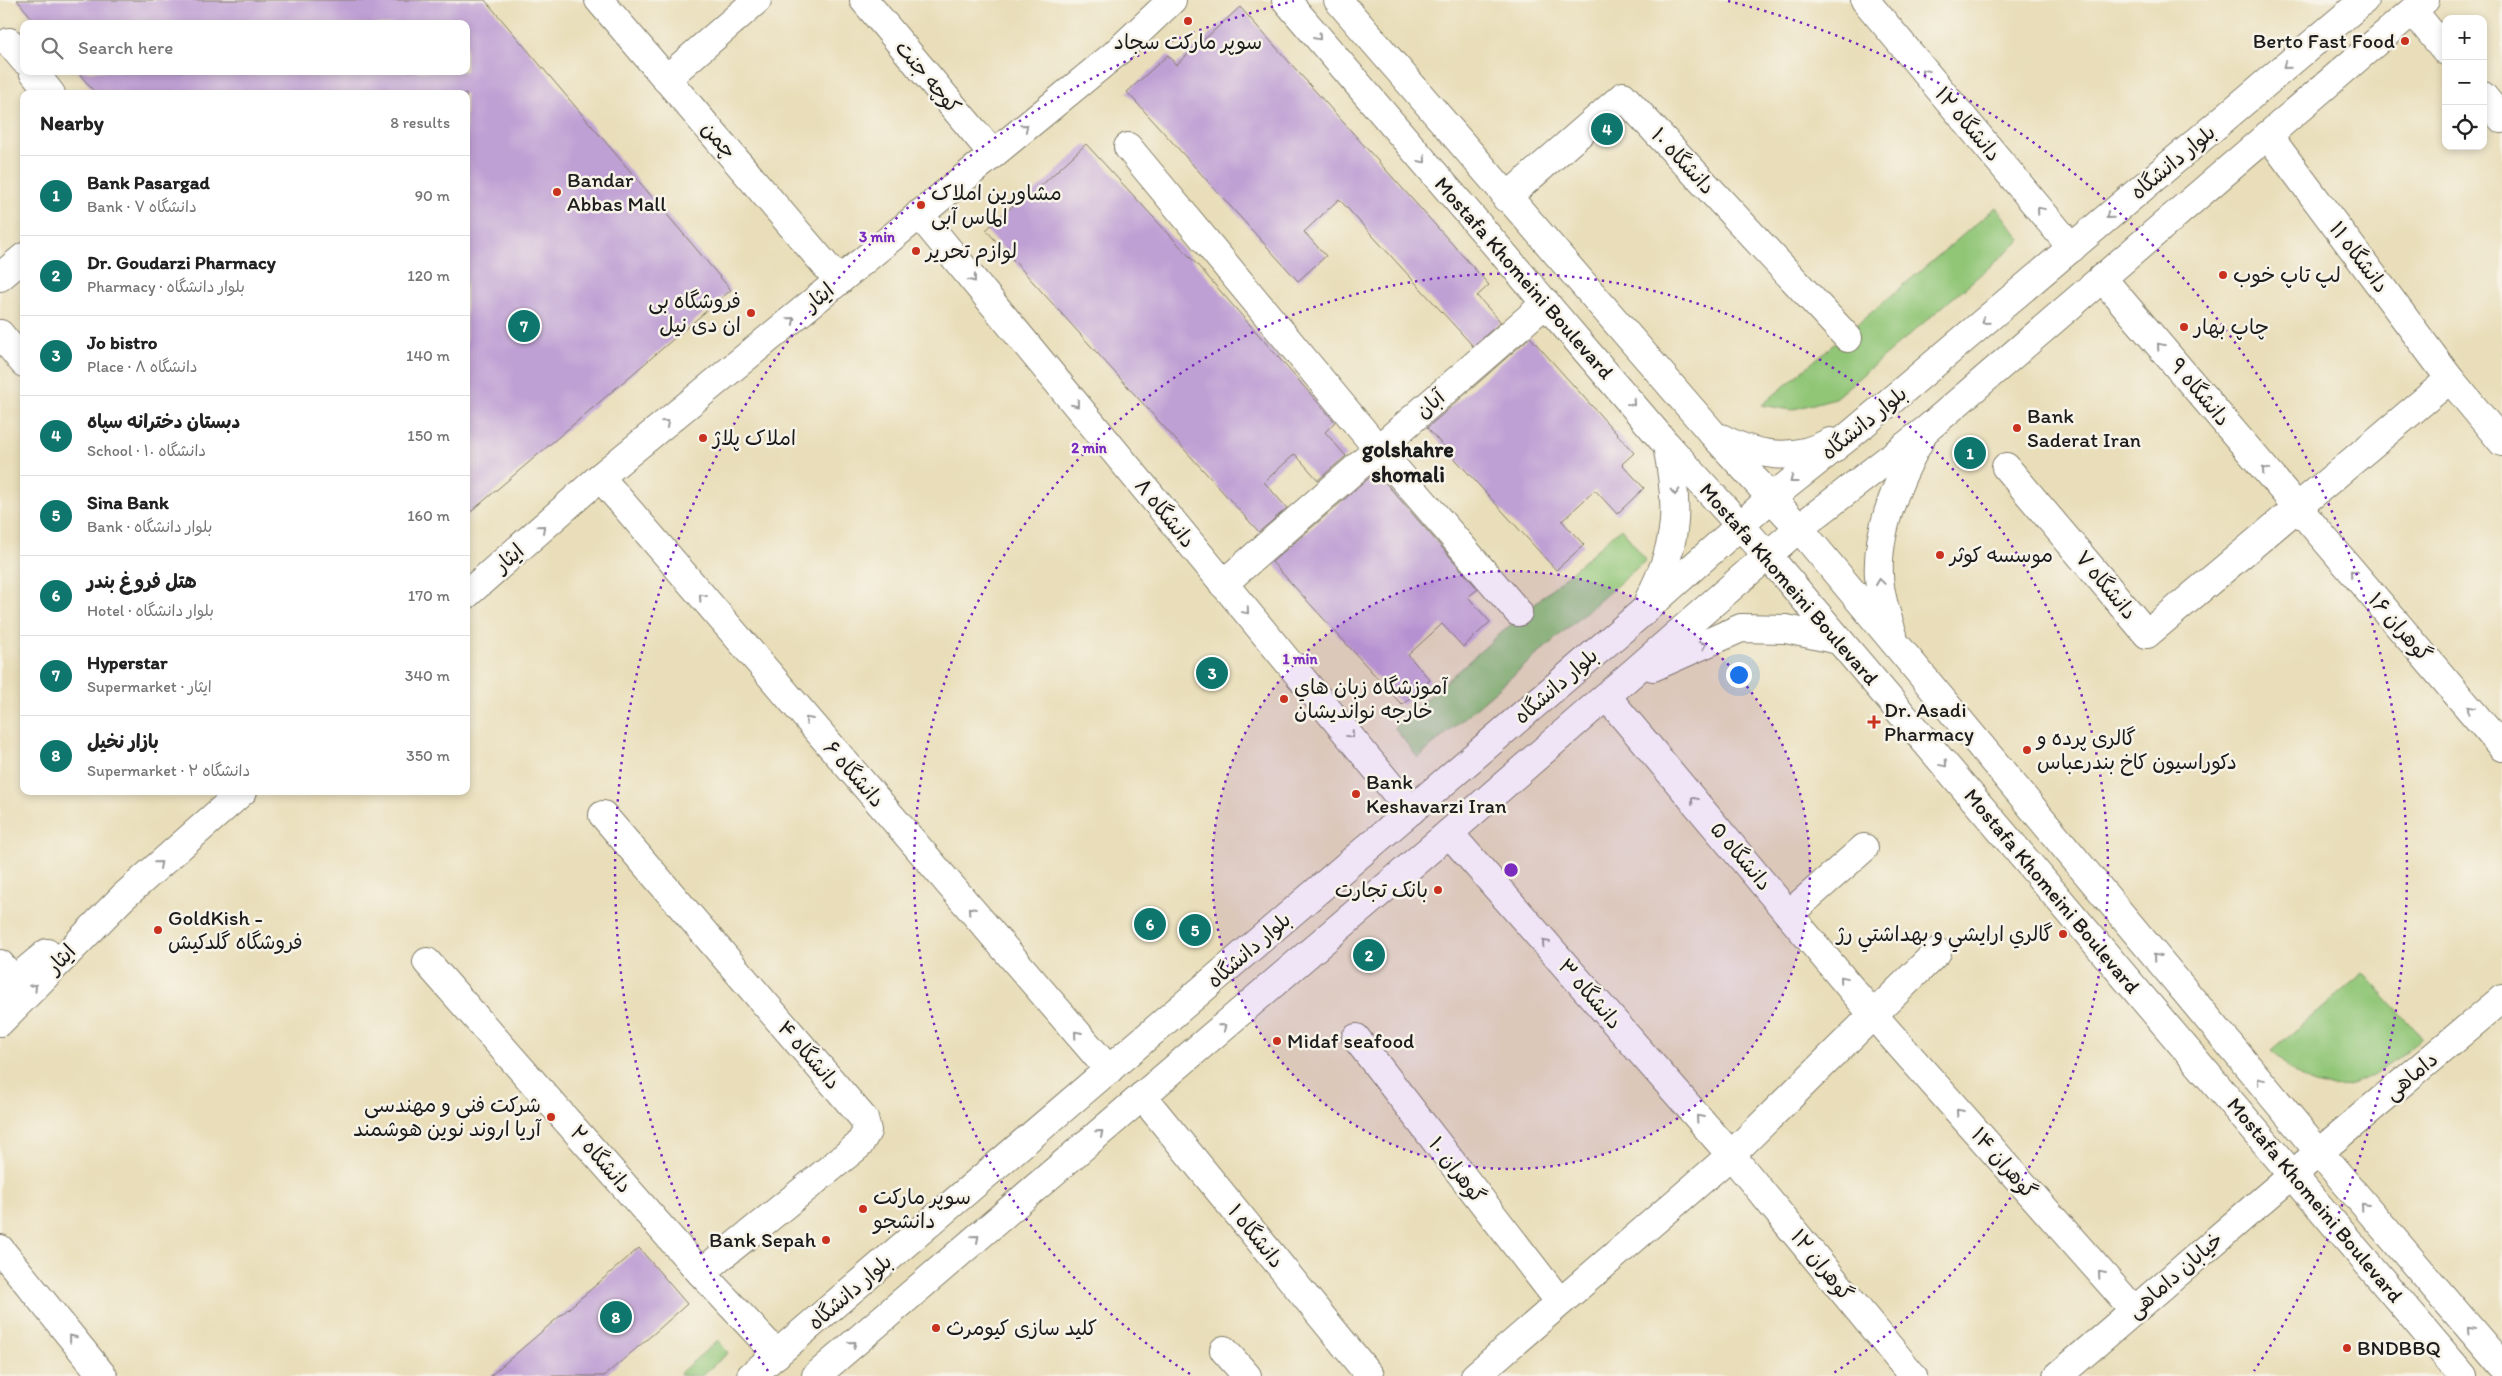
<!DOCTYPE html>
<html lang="en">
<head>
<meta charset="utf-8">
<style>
	body { margin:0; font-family:Itim,"Playpen Sans Arabic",sans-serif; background:#f6f6f6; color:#222 }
	.controls { position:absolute; right:15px; top:15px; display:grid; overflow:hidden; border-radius:10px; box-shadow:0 2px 8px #0003 }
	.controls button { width:45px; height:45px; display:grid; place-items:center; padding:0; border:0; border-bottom:1px solid #e0e0e0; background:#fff; color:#222; font:25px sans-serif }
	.you { position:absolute; left:1738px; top:674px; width:18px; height:18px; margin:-12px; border:4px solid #fff; border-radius:50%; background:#1a73e8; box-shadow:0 0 0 8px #1a73e833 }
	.badge { display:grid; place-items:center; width:32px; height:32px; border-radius:50%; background:#0f766e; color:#fff; font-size:16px; font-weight:700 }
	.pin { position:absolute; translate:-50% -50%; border:2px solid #fff; box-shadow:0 1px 5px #0006 }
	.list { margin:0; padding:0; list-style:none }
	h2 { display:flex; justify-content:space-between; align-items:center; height:65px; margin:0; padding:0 20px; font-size:21px }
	h2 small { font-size:16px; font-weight:400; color:#767676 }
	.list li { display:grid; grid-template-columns:32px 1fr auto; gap:15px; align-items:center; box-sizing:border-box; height:80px; padding:0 20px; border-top:1px solid #e0e0e0 }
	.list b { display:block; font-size:19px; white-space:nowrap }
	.list p { margin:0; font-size:16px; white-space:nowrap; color:#767676 }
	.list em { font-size:16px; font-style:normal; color:#767676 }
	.icon { flex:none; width:28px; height:28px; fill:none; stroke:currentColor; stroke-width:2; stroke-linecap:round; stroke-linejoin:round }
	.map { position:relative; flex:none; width:2502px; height:1376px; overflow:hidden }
	.search { position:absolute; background:#fff; box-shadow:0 2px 8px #0003; left:20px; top:20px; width:450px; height:55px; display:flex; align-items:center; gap:12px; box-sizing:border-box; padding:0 18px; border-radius:10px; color:#767676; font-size:19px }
	.panel { position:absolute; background:#fff; box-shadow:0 2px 8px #0003; left:20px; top:90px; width:450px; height:705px; border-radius:10px }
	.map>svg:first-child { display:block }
	.green { fill:#91c677; stroke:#56714a }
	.building { fill:#bfa0d4 }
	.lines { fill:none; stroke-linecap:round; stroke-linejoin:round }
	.minor-casing { stroke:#827d6a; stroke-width:30 }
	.tertiary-casing { stroke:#827d6a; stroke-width:30 }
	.secondary-casing { stroke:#827d6a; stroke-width:30 }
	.primary-casing { stroke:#827d6a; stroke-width:30 }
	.minor { stroke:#fff; stroke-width:28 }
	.tertiary { stroke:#fff; stroke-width:28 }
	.secondary { stroke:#fff; stroke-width:28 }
	.primary { stroke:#fff; stroke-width:28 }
	.oneway { stroke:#999 }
	.ring { fill:none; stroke:#7b2cbf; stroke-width:2.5; stroke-dasharray:2.5 5 }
	.poi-dot { fill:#c8321e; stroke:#f7f3e8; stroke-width:2 }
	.labels { text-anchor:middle; stroke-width:5; stroke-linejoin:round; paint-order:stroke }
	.poi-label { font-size:21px; fill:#1c1c1c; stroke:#f7f3e8; text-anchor:start }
	.street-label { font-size:21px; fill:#1c1c1c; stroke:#f7f3e8 }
	.neighbourhood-label { font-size:22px; font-weight:bold; fill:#1c1c1c; stroke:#f7f3e8 }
	.centre { fill:#7b2cbf; stroke:#f7f3e8; stroke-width:2.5 }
	.ring-label { font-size:15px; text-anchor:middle; font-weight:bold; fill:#7b2cbf; stroke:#f7f3e8; stroke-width:5; stroke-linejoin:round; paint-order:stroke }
</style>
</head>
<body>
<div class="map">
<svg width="2502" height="1376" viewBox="0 0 2502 1376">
	<rect width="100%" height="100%" fill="#f7f3e8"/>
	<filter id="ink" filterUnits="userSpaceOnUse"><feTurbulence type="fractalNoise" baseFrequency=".02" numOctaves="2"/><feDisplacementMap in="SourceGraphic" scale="10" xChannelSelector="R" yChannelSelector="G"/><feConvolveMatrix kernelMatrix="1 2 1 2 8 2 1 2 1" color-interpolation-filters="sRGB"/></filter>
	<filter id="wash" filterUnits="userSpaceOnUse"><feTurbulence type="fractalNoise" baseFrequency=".0096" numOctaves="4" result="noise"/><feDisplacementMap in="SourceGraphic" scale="20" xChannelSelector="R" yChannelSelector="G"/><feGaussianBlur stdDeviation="1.12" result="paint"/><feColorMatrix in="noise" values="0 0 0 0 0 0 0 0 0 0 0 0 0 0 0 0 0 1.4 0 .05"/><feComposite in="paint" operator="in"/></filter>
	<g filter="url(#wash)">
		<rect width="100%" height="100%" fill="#e9deb9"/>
		<g class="green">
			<path d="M1996,207L2021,240L1835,398L1791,410L1762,405Z"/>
			<path d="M1621,528L1646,560L1418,758L1394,727Z"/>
			<path d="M2363,973L2422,1038C2388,1066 2346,1105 2300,1077C2289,1071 2281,1058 2272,1050Z"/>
			<path d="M718,1340L728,1353L701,1376H682L680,1373Z"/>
		</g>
		<g id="blocks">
			<g class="building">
				<path d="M17,0H485L731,290L466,516V94H96L77,71H466V24H37Z"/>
				<path d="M1240,7L1489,285L1477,296L1501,322L1473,346L1339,199L1304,232L1326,256L1298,281L1127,92L1168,55L1176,65Z"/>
				<path d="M1086,144L1201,269L1335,422L1325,432L1346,456L1318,480L1295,454L1264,482L1287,508L1259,532L986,230L1026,194L1029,197Z"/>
				<path d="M1530,337L1634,453L1622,464L1644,488L1617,514L1595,490L1562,521L1584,545L1556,570L1427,428Z"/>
				<path d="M1376,472L1478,589L1468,597L1490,622L1463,647L1442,624L1408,655L1430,680L1402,705L1272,562Z"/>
				<path d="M639,1248L687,1304L659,1329L604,1376H490Z"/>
			</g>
		</g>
	</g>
	<g filter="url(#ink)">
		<use href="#blocks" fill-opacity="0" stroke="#827d6a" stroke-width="1"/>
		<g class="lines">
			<defs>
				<g id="minor">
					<path d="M599,0L839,281"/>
					<path d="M864,0L993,154"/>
					<path d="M1865,0L2072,248"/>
					<path d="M2413,11L2446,51"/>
					<path d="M9,42L24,60"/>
					<path d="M33,71L51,94"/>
					<path d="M666,79L757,0"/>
					<path d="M2483,96L2502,119"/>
					<path d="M2268,135L2450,379L2502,442"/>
					<path d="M1128,147L1378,449L1518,612"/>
					<path d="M1506,198L1623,96L1848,338"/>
					<path d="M919,214L1411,811"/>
					<path d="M0,277L24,257"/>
					<path d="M2102,278L2502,747"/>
					<path d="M0,334L24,363"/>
					<path d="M2006,467L2147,634L2450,379"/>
					<path d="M600,477L1109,1070"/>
					<path d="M1223,584L1546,303"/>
					<path d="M1607,697L1874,1016L2134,1310"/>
					<path d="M603,815L864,1119L867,1131L859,1145L701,1273"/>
					<path d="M1449,833L1731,1155L1913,1376"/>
					<path d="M1789,914L1864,848"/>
					<path d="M427,962L701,1273L777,1354"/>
					<path d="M0,964L14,980"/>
					<path d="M1356,1038L1559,1301"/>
					<path d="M1142,1096L1370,1376"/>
					<path d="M1224,1350L1247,1376"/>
					<path d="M1475,1376L1731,1155L1937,952"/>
				</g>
				<g id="tertiary">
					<path d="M466,595L600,477L1115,54L1172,0"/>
					<path d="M0,992L47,953"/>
					<path d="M0,1022L123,897L243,791"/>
					<path d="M2058,1376L2293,1174L2502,999"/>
				</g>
				<g id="secondary">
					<path d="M1286,0L1666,444L1768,556L2463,1376"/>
					<path d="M1338,0L1712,433L1799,528L2320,1153L2502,1366"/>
					<path d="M1721,438C1756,456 1795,462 1830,442"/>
					<path d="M1649,599C1679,543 1679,506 1667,445"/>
					<path d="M1893,635C1887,616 1880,597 1879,576C1876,529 1899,478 1921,438"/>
					<path d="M1653,667L1741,628L1786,629L1839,640"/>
					<path d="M751,1376L1638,616L1771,498L1848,437L2364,0"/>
					<path d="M816,1376L1449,833L1799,528L1927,429L2425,0"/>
				</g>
				<path id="primary" d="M0,1249L103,1376"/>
			</defs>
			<use href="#minor" class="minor-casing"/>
			<use href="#tertiary" class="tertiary-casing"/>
			<use href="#secondary" class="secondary-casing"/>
			<use href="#primary" class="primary-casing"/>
			<use href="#minor" class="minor"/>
			<use href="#tertiary" class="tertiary"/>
			<use href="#secondary" class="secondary"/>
			<use href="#primary" class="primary"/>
		</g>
		<defs><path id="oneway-chevron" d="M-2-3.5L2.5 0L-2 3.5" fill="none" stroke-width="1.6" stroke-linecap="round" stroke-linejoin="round" transform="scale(1.25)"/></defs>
		<g class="oneway">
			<use href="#oneway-chevron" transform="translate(1318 37) rotate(49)"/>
			<use href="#oneway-chevron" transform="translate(2286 66) rotate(140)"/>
			<use href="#oneway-chevron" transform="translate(1925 72) rotate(-130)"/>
			<use href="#oneway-chevron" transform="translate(1025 127) rotate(-39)"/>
			<use href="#oneway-chevron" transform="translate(1423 160) rotate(49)"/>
			<use href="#oneway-chevron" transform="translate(2040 210) rotate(-130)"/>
			<use href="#oneway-chevron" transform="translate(2109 216) rotate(140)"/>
			<use href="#oneway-chevron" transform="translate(973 279) rotate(51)"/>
			<use href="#oneway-chevron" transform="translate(792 320) rotate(-39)"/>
			<use href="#oneway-chevron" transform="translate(1985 321) rotate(140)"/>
			<use href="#oneway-chevron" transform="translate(2160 346) rotate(-130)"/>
			<use href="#oneway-chevron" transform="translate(1632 403) rotate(49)"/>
			<use href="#oneway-chevron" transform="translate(1076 404) rotate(51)"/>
			<use href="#oneway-chevron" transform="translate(666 423) rotate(-39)"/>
			<use href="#oneway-chevron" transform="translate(2265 470) rotate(-130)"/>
			<use href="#oneway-chevron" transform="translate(1793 480) rotate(142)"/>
			<use href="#oneway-chevron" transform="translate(1675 492) rotate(89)"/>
			<use href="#oneway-chevron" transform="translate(542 528) rotate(-41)"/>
			<use href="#oneway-chevron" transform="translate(2353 573) rotate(-131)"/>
			<use href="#oneway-chevron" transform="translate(1880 582) rotate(-98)"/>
			<use href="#oneway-chevron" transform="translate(702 597) rotate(-131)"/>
			<use href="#oneway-chevron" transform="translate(1246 611) rotate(50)"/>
			<use href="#oneway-chevron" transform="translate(1703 645) rotate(-24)"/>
			<use href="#oneway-chevron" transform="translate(2470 709) rotate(-131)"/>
			<use href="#oneway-chevron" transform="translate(808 720) rotate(-131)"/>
			<use href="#oneway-chevron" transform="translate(1351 735) rotate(50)"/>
			<use href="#oneway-chevron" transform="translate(1944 764) rotate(50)"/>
			<use href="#oneway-chevron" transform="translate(1694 800) rotate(-130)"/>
			<use href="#oneway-chevron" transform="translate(159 864) rotate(-41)"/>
			<use href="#oneway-chevron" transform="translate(971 910) rotate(-131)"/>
			<use href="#oneway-chevron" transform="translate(1545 943) rotate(-131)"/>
			<use href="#oneway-chevron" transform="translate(2156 957) rotate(-130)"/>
			<use href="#oneway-chevron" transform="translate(1843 979) rotate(-130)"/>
			<use href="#oneway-chevron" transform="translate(34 987) rotate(-46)"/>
			<use href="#oneway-chevron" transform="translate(1223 1027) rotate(-41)"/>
			<use href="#oneway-chevron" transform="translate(1077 1034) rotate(-131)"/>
			<use href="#oneway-chevron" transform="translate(2260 1081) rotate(-130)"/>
			<use href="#oneway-chevron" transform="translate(1959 1112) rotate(-131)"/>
			<use href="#oneway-chevron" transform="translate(1699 1118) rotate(-131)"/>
			<use href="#oneway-chevron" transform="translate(1100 1133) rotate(-41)"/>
			<use href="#oneway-chevron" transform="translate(2364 1206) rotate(-131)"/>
			<use href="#oneway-chevron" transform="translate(976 1238) rotate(-41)"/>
			<use href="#oneway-chevron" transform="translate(2101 1274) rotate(-131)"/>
			<use href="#oneway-chevron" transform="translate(2470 1329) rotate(-131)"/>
			<use href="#oneway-chevron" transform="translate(72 1338) rotate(-129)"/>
			<use href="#oneway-chevron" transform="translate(853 1344) rotate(-41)"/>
		</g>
	</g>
	<circle cx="1511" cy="870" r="299" fill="#7b2cbf" fill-opacity=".12"/>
	<g class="ring">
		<circle cx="1511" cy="870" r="299"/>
		<path d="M1190 1374A597 597 0 1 1 1832 1374"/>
		<path d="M768 1371A896 896 0 0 1 1294 1M1728 1A896 896 0 0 1 2254 1371"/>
	</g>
	<g class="poi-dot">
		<circle cx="1188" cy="21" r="5"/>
		<circle cx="2405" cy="41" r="5"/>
		<circle cx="557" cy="192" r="5"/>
		<circle cx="921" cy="205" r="5"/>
		<circle cx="916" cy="251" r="5"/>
		<circle cx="2223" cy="275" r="5"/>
		<circle cx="751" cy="313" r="5"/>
		<circle cx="2184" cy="327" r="5"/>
		<circle cx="2017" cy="428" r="5"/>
		<circle cx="703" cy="438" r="5"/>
		<circle cx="1940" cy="555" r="5"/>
		<circle cx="1284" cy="699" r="5"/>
		<path d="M1871.5 714.5h5v5h5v5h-5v5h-5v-5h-5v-5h5z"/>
		<circle cx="2027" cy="750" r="5"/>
		<circle cx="1356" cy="794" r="5"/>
		<circle cx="1438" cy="890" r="5"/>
		<circle cx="158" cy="930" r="5"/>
		<circle cx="2063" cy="934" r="5"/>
		<circle cx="1277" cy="1041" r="5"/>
		<circle cx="551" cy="1117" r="5"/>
		<circle cx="863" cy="1209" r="5"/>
		<circle cx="826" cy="1240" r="5"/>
		<circle cx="936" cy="1328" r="5"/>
		<circle cx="2347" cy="1348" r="5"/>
	</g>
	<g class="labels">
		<g class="poi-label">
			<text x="2395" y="48" text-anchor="end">Berto Fast Food</text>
			<text x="1188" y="49" text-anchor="middle">سوپر مارکت سجاد</text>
			<text x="567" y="187">Bandar<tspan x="567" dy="24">Abbas Mall</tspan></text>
			<text x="931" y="200">مشاورین املاک<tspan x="931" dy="24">الماس آبی</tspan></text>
			<text x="926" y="258">لوازم تحریر</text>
			<text x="2233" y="282">لپ تاپ خوب</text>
			<text x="741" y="308" text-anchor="end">فروشگاه بی<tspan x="741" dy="24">ان دی نیل</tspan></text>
			<text x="2194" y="334">چاپ بهار</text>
			<text x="2027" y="423">Bank<tspan x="2027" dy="24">Saderat Iran</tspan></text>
			<text x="713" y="445">املاک پلاژ</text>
			<text x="1950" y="562">موسسه کوثر</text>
			<text x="1294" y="694">آموزشگاه زبان هاي<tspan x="1294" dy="24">خارجه نوانديشان</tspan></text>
			<text x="1884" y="717">Dr. Asadi<tspan x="1884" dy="24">Pharmacy</tspan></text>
			<text x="2037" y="745">گالری پرده و<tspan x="2037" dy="24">دکوراسیون کاخ بندرعباس</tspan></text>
			<text x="1366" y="789">Bank<tspan x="1366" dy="24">Keshavarzi Iran</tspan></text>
			<text x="1428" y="897" text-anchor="end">بانک تجارت</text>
			<text x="168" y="925">GoldKish -<tspan x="168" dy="24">فروشگاه گلدکیش</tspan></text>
			<text x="2053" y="941" text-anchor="end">گالري ارايشي و بهداشتي رژ</text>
			<text x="1287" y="1048">Midaf seafood</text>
			<text x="541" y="1112" text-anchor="end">شرکت فنی و مهندسی<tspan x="541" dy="24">آریا اروند نوین هوشمند</tspan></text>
			<text x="873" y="1204">سوپر مارکت<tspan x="873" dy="24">دانشجو</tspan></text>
			<text x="816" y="1247" text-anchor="end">Bank Sepah</text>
			<text x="946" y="1335">کلید سازی کیومرث</text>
			<text x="2357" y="1355">BNDBBQ</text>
		</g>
		<g class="street-label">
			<text transform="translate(928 77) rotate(50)" y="7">کوچه جنت</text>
			<text transform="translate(1968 124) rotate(50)" y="7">دانشگاه ۱۲</text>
			<text transform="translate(719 140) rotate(49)" y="7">چمن</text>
			<text transform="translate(1683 161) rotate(47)" y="7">دانشگاه ۱۰</text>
			<text transform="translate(2173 162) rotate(-40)" y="7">بلوار دانشگاه</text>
			<text transform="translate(2359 257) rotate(53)" y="7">دانشگاه ۱۱</text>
			<text transform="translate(1524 278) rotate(49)" y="7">Mostafa Khomeini Boulevard</text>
			<text transform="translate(819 297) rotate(-39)" y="7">ایثار</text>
			<text transform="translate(2200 392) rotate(50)" y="7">دانشگاه ۹</text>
			<text transform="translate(1430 404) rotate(-41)" y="7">آبان</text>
			<text transform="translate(1864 423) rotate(-39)" y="7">بلوار دانشگاه</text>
			<text transform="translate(1165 513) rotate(51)" y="7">دانشگاه ۸</text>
			<text transform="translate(509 558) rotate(-41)" y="7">ایثار</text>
			<text transform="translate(1789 584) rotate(49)" y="7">Mostafa Khomeini Boulevard</text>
			<text transform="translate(2106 585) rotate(50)" y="7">دانشگاه ۷</text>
			<text transform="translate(2400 627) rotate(49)" y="7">گوهران ۱۶</text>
			<text transform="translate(1556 686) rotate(-41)" y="7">بلوار دانشگاه</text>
			<text transform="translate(854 774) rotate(49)" y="7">دانشگاه ۶</text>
			<text transform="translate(1741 856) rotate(50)" y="7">دانشگاه ۵</text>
			<text transform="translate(2052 891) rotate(50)" y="7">Mostafa Khomeini Boulevard</text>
			<text transform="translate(1249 950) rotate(-41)" y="7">بلوار دانشگاه</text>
			<text transform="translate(61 959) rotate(-46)" y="7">ایثار</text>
			<text transform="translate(1590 994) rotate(49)" y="7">دانشگاه ۳</text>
			<text transform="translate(809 1055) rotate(49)" y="7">دانشگاه ۴</text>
			<text transform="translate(2411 1076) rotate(-40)" y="7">داماهی</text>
			<text transform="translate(601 1159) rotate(49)" y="7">دانشگاه ۲</text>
			<text transform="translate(2004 1163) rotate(49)" y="7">گوهران ۱۴</text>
			<text transform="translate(1457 1170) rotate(52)" y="7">گوهران ۱۰</text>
			<text transform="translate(2315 1200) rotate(50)" y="7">Mostafa Khomeini Boulevard</text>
			<text transform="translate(1256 1236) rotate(51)" y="7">دانشگاه ۱</text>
			<text transform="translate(1822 1265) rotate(51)" y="7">گوهران ۱۲</text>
			<text transform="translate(2175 1275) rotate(-41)" y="7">خیابان داماهی</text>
			<text transform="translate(850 1292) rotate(-41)" y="7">بلوار دانشگاه</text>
		</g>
		<g class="neighbourhood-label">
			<text x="1408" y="457">golshahre<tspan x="1408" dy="25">shomali</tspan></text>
		</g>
	</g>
	<circle cx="1511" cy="870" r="8" class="centre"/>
	<g class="ring-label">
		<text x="877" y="242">3 min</text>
		<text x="1089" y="453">2 min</text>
		<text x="1300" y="664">1 min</text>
	</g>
</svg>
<div class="controls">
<button>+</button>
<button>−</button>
<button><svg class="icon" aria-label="locate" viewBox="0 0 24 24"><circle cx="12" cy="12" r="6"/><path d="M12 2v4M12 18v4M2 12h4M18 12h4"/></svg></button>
</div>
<div class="you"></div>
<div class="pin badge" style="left:1970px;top:453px">1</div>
<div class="pin badge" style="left:1369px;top:955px">2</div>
<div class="pin badge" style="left:1212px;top:673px">3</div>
<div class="pin badge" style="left:1607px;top:129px">4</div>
<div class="pin badge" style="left:1195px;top:930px">5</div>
<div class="pin badge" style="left:1150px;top:924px">6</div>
<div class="pin badge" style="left:524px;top:326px">7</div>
<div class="pin badge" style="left:616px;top:1317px">8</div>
<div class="search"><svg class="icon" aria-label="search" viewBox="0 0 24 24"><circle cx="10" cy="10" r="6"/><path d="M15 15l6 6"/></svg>Search here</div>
<section class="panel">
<h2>Nearby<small>8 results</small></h2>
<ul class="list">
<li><span class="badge">1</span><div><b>Bank Pasargad</b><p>Bank · دانشگاه ۷</p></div><em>90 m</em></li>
<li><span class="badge">2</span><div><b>Dr. Goudarzi Pharmacy</b><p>Pharmacy · بلوار دانشگاه</p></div><em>120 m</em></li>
<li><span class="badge">3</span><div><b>Jo bistro</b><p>Place · دانشگاه ۸</p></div><em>140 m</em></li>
<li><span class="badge">4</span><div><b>دبستان دخترانه سپاه</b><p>School · دانشگاه ۱۰</p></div><em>150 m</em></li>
<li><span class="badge">5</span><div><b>Sina Bank</b><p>Bank · بلوار دانشگاه</p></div><em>160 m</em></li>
<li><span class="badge">6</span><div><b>هتل فروغ بندر</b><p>Hotel · بلوار دانشگاه</p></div><em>170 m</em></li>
<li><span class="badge">7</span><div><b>Hyperstar</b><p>Supermarket · ایثار</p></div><em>340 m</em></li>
<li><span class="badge">8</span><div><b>بازار نخیل</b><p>Supermarket · دانشگاه ۲</p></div><em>350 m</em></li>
</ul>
</section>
</div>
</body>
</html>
